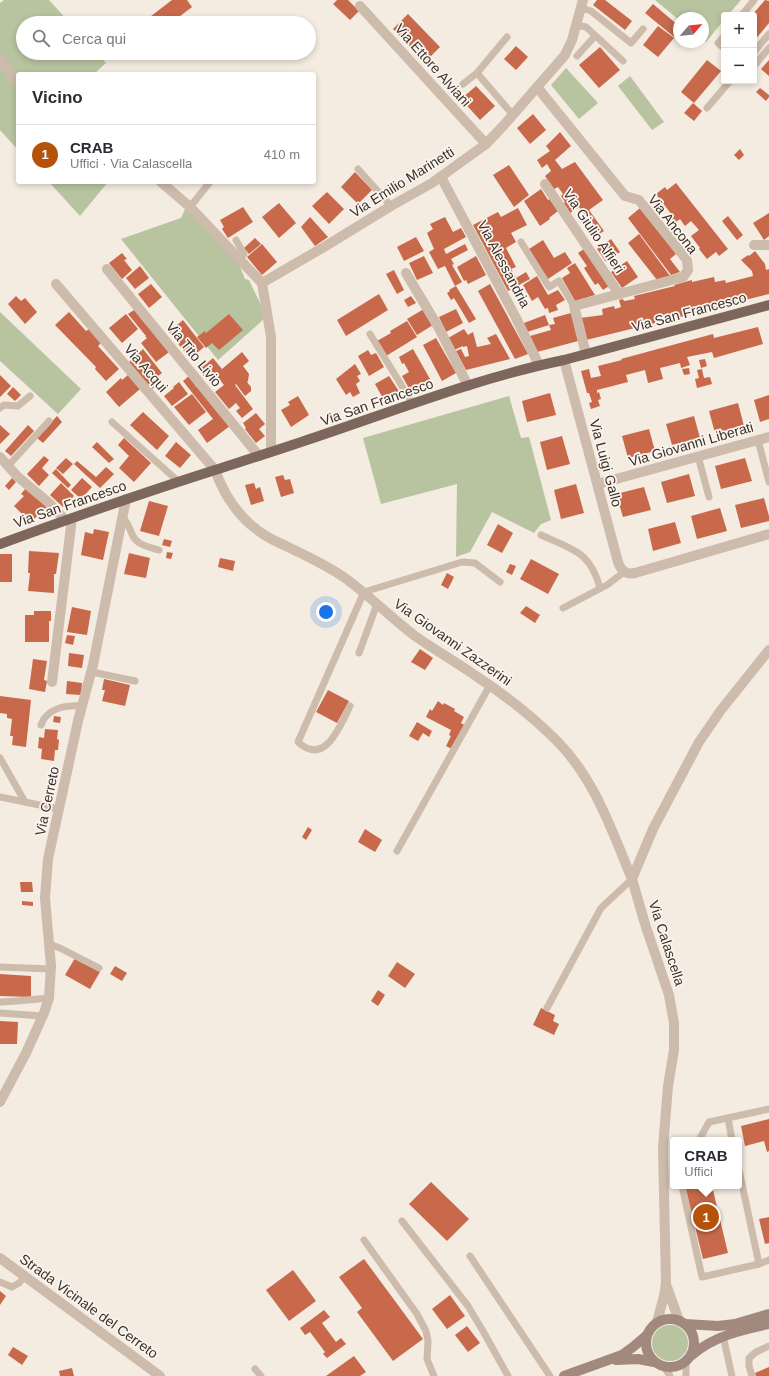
<!DOCTYPE html>
<html lang="it">
<head>
<meta charset="utf-8">
<style>
	body { margin:0; font-family:Arial,sans-serif; background:#f7f7f7; color:#2b2b33 }
	.controls { position:absolute; right:12px; top:12px; display:grid; overflow:hidden; border-radius:4px; box-shadow:0 2px 6px #0003 }
	.controls button { width:36px; height:36px; display:grid; place-items:center; padding:0; border:0; border-bottom:1px solid #e1e1e2; background:#fff; color:#2b2b33; font:20px sans-serif }
	.compass { position:absolute; left:673px; top:12px; width:36px; height:36px; border-radius:50%; background:#fff; box-shadow:0 2px 6px #0003; rotate:62deg }
	.you { position:absolute; left:326px; top:612px; width:14px; height:14px; margin:-10px; border:3px solid #fff; border-radius:50%; background:#1a73e8; box-shadow:0 0 0 6px #1a73e833 }
	.badge { display:grid; place-items:center; width:26px; height:26px; border-radius:50%; background:#b45309; color:#fff; font-size:13px; font-weight:700 }
	.pin { position:absolute; translate:-50% -50%; border:2px solid #fff; box-shadow:0 1px 4px #0006 }
	.popup { position:absolute; left:670px; top:1137px; width:72px; height:52px; box-sizing:border-box; display:grid; place-content:center; border-radius:4px; background:#fff; filter:drop-shadow(0 1px 3px #0005); font-size:13px; white-space:nowrap; color:#7c7c81 }
	.popup b { font-size:15px; color:#2b2b33 }
	.popup::after { content:''; position:absolute; left:50%; top:100%; margin-left:-8px; border:8px solid transparent; border-top-color:#fff }
	.list { margin:0; padding:0; list-style:none }
	h2 { display:flex; justify-content:space-between; align-items:center; height:52px; margin:0; padding:0 16px; font-size:17px }
	h2 small { font-size:13px; font-weight:400; color:#7c7c81 }
	.list li { display:grid; grid-template-columns:26px 1fr auto; gap:12px; align-items:center; box-sizing:border-box; height:60px; padding:0 16px; border-top:1px solid #e1e1e2 }
	.list b { display:block; font-size:15px; white-space:nowrap }
	.list p { margin:0; font-size:13px; white-space:nowrap; color:#7c7c81 }
	.list em { font-size:13px; font-style:normal; color:#7c7c81 }
	.icon { flex:none; width:22px; height:22px; fill:none; stroke:currentColor; stroke-width:2; stroke-linecap:round; stroke-linejoin:round }
	.map { position:relative; flex:none; width:769px; height:1376px; overflow:hidden }
	.search { position:absolute; background:#fff; box-shadow:0 2px 6px #0003; left:16px; top:16px; width:300px; height:44px; display:flex; align-items:center; gap:10px; box-sizing:border-box; padding:0 14px; border-radius:22px; color:#7c7c81; font-size:15px }
	.panel { position:absolute; background:#fff; box-shadow:0 2px 6px #0003; left:16px; top:72px; width:300px; height:112px; border-radius:4px }
	.map>svg:first-child { display:block }
	.green { fill:#b8c4a0 }
	.building { fill:#c8694b }
	.lines { fill:none; stroke-linecap:round; stroke-linejoin:round }
	.service { stroke:#cdbbac; stroke-width:7 }
	.minor { stroke:#cdbbac; stroke-width:10 }
	.secondary { stroke:#a18a7d; stroke-width:10 }
	.primary { stroke:#7d675c; stroke-width:10 }
	.labels { text-anchor:middle; stroke-width:3.5; stroke-linejoin:round; paint-order:stroke }
	.street-label { font-size:14px; fill:#3b302b; stroke:#fbf5ee }
</style>
</head>
<body>
<div class="map">
<svg width="769" height="1376" viewBox="0 0 769 1376">
	<rect width="100%" height="100%" fill="#f4ebe1"/>
	<g class="green">
		<path d="M4,0H49L70,23H23V53H97L106,63L94,74H18V78L0,54V3Z"/>
		<path d="M655,0H741L728,15H724V20L706,42L703,40V18H679V20Z"/>
		<path d="M0,66L18,90V150L0,130Z"/>
		<path d="M566,68L598,103L579,119L551,85Z"/>
		<path d="M630,76L664,122L652,130L618,86Z"/>
		<path d="M49,182H108L80,216Z"/>
		<path d="M186,207L239,264L245,279L249,280L262,307L264,319L218,360L121,239L181,218Z"/>
		<path d="M0,312L81,389L58,414L0,361Z"/>
		<path d="M509,396L521,438L529,437L551,520L541,524L534,533L492,512L470,552L456,557L457,484L381,504L363,438Z"/>
		<circle cx="670" cy="1343" r="18"/>
	</g>
	<g class="building">
		<path d="M172,0H187L192,7L171,23H142Z"/>
		<path d="M337,0H348L359,11L350,20L333,4Z"/>
		<path d="M597,0H605L632,21L625,30L593,5Z"/>
		<path d="M765,0L769,1V23L754,41V15H752Z"/>
		<path d="M653,4L679,26V41L645,13Z"/>
		<path d="M408,14L440,47L425,62L393,29Z"/>
		<path d="M658,26L674,38L658,57L643,45Z"/>
		<path d="M516,46L528,57L516,70L504,59Z"/>
		<path d="M600,47L620,70L599,88L579,65Z"/>
		<path d="M707,60L721,71L694,103L681,92Z"/>
		<path d="M769,60V76L761,69Z"/>
		<path d="M476,86L495,106L480,120L461,99Z"/>
		<path d="M760,88L769,95V97L766,101L756,92Z"/>
		<path d="M693,103L702,111L694,121L684,113Z"/>
		<path d="M533,114L546,130L530,144L517,128Z"/>
		<path d="M560,132L571,146L555,160L562,169L575,162L603,200L589,210L604,231L593,238L588,231L593,228L579,207L570,213L564,203L565,202L561,196L563,194L558,187L554,189L545,176L551,171L547,164L542,168L537,160L550,151L546,146Z"/>
		<path d="M740,149L744,155L739,160L734,155Z"/>
		<path d="M509,165L529,195L514,207L493,175Z"/>
		<path d="M355,172L372,190L358,204L341,187Z"/>
		<path d="M676,183L728,249L719,256L716,252L707,259L699,249L700,248L691,236L699,230L691,221L685,226L680,219L671,226L666,219L672,215L656,194L665,187L667,190Z"/>
		<path d="M541,189L548,200L550,199L558,211L549,218L550,219L540,226L524,201Z"/>
		<path d="M327,192L344,209L329,224L312,206Z"/>
		<path d="M279,203L296,223L279,238L262,217Z"/>
		<path d="M243,207L253,222L228,238L222,229L224,227L220,220Z"/>
		<path d="M518,208L527,225L511,233L516,242L506,248L516,267L511,269L516,278L526,272L530,279L508,291L473,225L498,212L501,217Z"/>
		<path d="M640,208L676,254L670,259L680,272L671,275L628,218Z"/>
		<path d="M769,213V236L764,240L753,223Z"/>
		<path d="M728,216L743,235L737,240L722,221Z"/>
		<path d="M310,217L328,237L315,246L301,227Z"/>
		<path d="M445,217L453,232L461,228L466,237L444,249L446,254L465,244L468,250L451,259L454,264L452,265L462,282L455,286L445,266L438,269L429,252L434,249L427,233L433,229L430,224Z"/>
		<path d="M639,234L670,276L657,280L628,243Z"/>
		<path d="M416,237L424,251L404,261L397,247Z"/>
		<path d="M255,238L261,244L249,254L244,248Z"/>
		<path d="M611,239L620,252L606,262L597,249Z"/>
		<path d="M543,240L554,258L565,252L572,263L548,279L529,249Z"/>
		<path d="M262,244L277,262L262,275L247,257Z"/>
		<path d="M584,249L609,286L603,290L598,283L595,285L584,268L587,266L578,253Z"/>
		<path d="M755,251L765,264L766,270L769,269V294L721,306V307L586,340L580,318L603,315L602,309L614,306L615,309L621,307L619,300L623,299L624,301L635,299L634,296L675,286L674,285L692,280V282L714,277L715,282L725,280L726,283L753,276L752,271L741,260L748,255L749,256Z"/>
		<path d="M122,253L127,259L124,260L132,270L122,279L109,263Z"/>
		<path d="M424,256L433,273L417,280L409,263Z"/>
		<path d="M476,256L486,275L468,284L466,280L464,281L457,267Z"/>
		<path d="M627,261L638,277L622,288L611,272Z"/>
		<path d="M575,263L595,295L575,301L562,278L570,273L567,268Z"/>
		<path d="M140,266L149,278L135,289L126,278Z"/>
		<path d="M394,270L404,290L397,294L386,274Z"/>
		<path d="M537,276L548,295L558,290L565,300L556,305L558,310L549,313L548,308L545,309L538,297L532,301L523,285Z"/>
		<path d="M151,284L162,297L149,308L138,294Z"/>
		<path d="M490,284L528,354L515,359L478,291Z"/>
		<path d="M456,286L476,319L469,323L454,298L451,300L447,293L450,291L449,290Z"/>
		<path d="M379,294L388,310L346,336L337,320Z"/>
		<path d="M16,296L21,301L25,298L37,312L25,324L8,304Z"/>
		<path d="M411,296L416,303L408,307L404,300Z"/>
		<path d="M424,309L433,325L417,335L407,319Z"/>
		<path d="M456,309L463,323L446,332L439,317Z"/>
		<path d="M134,310L169,352L156,362L141,343L147,338L145,336H146L128,314Z"/>
		<path d="M69,312L86,331L89,329L102,342L98,346L119,369L106,381L95,369L96,367L55,325Z"/>
		<path d="M571,313L578,341L537,352L530,336L551,330L549,325L555,324L553,318Z"/>
		<path d="M126,314L138,329L122,343L109,328Z"/>
		<path d="M229,314L243,330L219,350L212,343L206,348L197,337L205,331L206,333Z"/>
		<path d="M545,315L549,325L527,332L524,323Z"/>
		<path d="M183,320L204,347L190,359L169,332Z"/>
		<path d="M407,321L417,337L386,356L377,341L391,333L390,331Z"/>
		<path d="M758,327L763,344L714,358L712,352L687,357L690,365L681,368L680,363L660,368L663,379L648,383L645,370L626,375L628,382L597,390V393L599,392L601,399L598,400L600,406L591,409L589,403L592,402L589,393H587L581,371L589,369L591,378L601,376L598,366L622,360L621,359L713,334L714,338Z"/>
		<path d="M464,329L468,335L473,332L477,347L491,344L487,338L496,334L510,359L466,370L456,351L461,349L465,357L469,356L467,346L463,347V346L454,350L448,338Z"/>
		<path d="M436,338L456,373L442,381L423,345Z"/>
		<path d="M143,349L162,373L157,377L161,382L152,389L129,362Z"/>
		<path d="M413,349L430,379L410,390L402,376L409,372L404,363L402,364L399,357Z"/>
		<path d="M368,350L371,355L376,353L384,367L369,376L358,356Z"/>
		<path d="M242,352L249,361L243,366L249,374L248,381L247,382L251,387V391L245,396L236,384L235,385L253,409L242,418L236,411L240,408L236,403L229,409L215,392L224,385L214,373L206,379L199,370L213,358L230,379L222,369Z"/>
		<path d="M705,359L707,366L701,368L699,360Z"/>
		<path d="M355,364L361,374L357,376L360,381L356,384L360,393L353,397L350,392L346,395L336,379Z"/>
		<path d="M689,368L690,374L684,375L682,369Z"/>
		<path d="M702,369L704,378L710,377L712,384L697,388L695,379L699,378L697,370Z"/>
		<path d="M0,375L11,386L0,397Z"/>
		<path d="M128,375L140,389L119,407L106,392L121,378L122,380Z"/>
		<path d="M189,376L196,385L195,386L200,389L230,426L207,443L198,430L213,419L183,381Z"/>
		<path d="M389,376L400,393L385,402L375,384Z"/>
		<path d="M179,382L188,394L172,406L164,396L174,388L173,387Z"/>
		<path d="M13,387L21,395L15,401L7,394Z"/>
		<path d="M550,393L556,415L527,422L522,401Z"/>
		<path d="M192,394L206,412L189,425L174,407Z"/>
		<path d="M769,395V419L760,422L754,400Z"/>
		<path d="M298,396L309,415L291,427L281,410L290,405L288,402Z"/>
		<path d="M738,403L744,426L715,433L709,411Z"/>
		<path d="M143,412L169,436L157,450L130,425Z"/>
		<path d="M256,413L265,424L259,429L265,436L256,443L245,429L246,428L243,423Z"/>
		<path d="M57,416L62,422L43,443L37,438Z"/>
		<path d="M694,416L700,438L672,445L666,424Z"/>
		<path d="M0,425L10,434L0,444Z"/>
		<path d="M28,425L34,431L11,456L5,451Z"/>
		<path d="M649,429L655,451L628,458L622,436Z"/>
		<path d="M562,436L570,464L547,470L540,442Z"/>
		<path d="M124,438L151,463L134,482L119,468L129,456L118,445Z"/>
		<path d="M97,442L114,459L109,463L92,447Z"/>
		<path d="M176,442L191,455L180,468L165,456Z"/>
		<path d="M44,456L49,460L42,468L49,475L39,486L27,474Z"/>
		<path d="M66,458L73,464L63,474L56,468Z"/>
		<path d="M745,458L752,481L721,489L715,466Z"/>
		<path d="M77,461L96,477L106,467L114,474L100,488L74,464Z"/>
		<path d="M56,469L71,485L68,488L52,473Z"/>
		<path d="M689,474L695,496L667,503L661,482Z"/>
		<path d="M283,475L285,480L290,479L294,493L281,497L275,477Z"/>
		<path d="M12,478L16,482L9,490L5,486Z"/>
		<path d="M82,478L92,487L81,499L71,490Z"/>
		<path d="M61,483L74,496L63,507L50,495Z"/>
		<path d="M254,483L256,489L260,487L264,501L251,505L245,485Z"/>
		<path d="M576,484L584,513L561,519L554,490Z"/>
		<path d="M644,487L651,510L623,517L616,494Z"/>
		<path d="M26,488L47,507L32,521L26,514L24,516L14,506L24,496L21,494Z"/>
		<path d="M764,498L769,516V521L741,528L735,505Z"/>
		<path d="M149,501L168,506L159,536L140,531Z"/>
		<path d="M720,508L727,531L697,539L691,516Z"/>
		<path d="M675,522L681,543L653,551L648,529Z"/>
		<path d="M498,524L513,533L502,553L487,545Z"/>
		<path d="M94,529L109,532L103,560L81,555L85,532L93,534Z"/>
		<path d="M164,539L172,541L170,547L162,545Z"/>
		<path d="M29,551L59,553L56,574H54V593L28,591L30,573H28Z"/>
		<path d="M167,552L173,553L171,559L166,558Z"/>
		<path d="M129,553L150,558L146,578L124,574Z"/>
		<rect x="0" y="554" width="12" height="28"/>
		<path d="M220,558L235,561L233,571L218,567Z"/>
		<path d="M531,559L559,574L548,594L520,579Z"/>
		<path d="M510,564L516,566L512,575L506,572Z"/>
		<path d="M447,573L454,577L448,589L441,585Z"/>
		<path d="M526,606L540,615L535,623L520,613Z"/>
		<path d="M72,607L91,611L87,635L67,632Z"/>
		<path d="M34,611H51V621H49V642H25V615H34Z"/>
		<path d="M67,635L75,636L73,645L65,643Z"/>
		<path d="M420,649L433,658L425,670L411,662Z"/>
		<path d="M69,653L84,655L82,668L68,666Z"/>
		<path d="M33,659L47,661L44,680L47,681L45,692L29,689Z"/>
		<path d="M104,679L130,685L125,706L102,701L105,690H102Z"/>
		<path d="M67,681L82,683L81,695L66,694Z"/>
		<path d="M328,690L349,701L337,723L316,712Z"/>
		<path d="M0,696L31,700L26,747L12,745L13,736H10L12,719L7,718V714L0,713Z"/>
		<path d="M438,701L443,705L444,703L455,709L454,711L464,717L461,723L466,726L452,749L446,746L451,736L449,735L451,730L426,717L430,709L432,711Z"/>
		<path d="M54,716L61,717L60,723L53,722Z"/>
		<path d="M417,722L432,731L429,737L423,733L418,741L409,736Z"/>
		<path d="M45,729L58,730L57,739L59,740L58,750H55L54,761L41,759L42,749L38,748L39,737L44,738Z"/>
		<path d="M308,827L312,830L306,840L302,837Z"/>
		<path d="M365,829L382,840L375,852L358,842Z"/>
		<path d="M20,882H32L33,892H21Z"/>
		<path d="M22,901L33,902V906L22,905Z"/>
		<path d="M75,958L100,972L90,989L65,975Z"/>
		<path d="M397,962L415,974L405,988L388,976Z"/>
		<path d="M115,966L127,973L122,981L110,974Z"/>
		<path d="M0,974L31,976V997L0,996Z"/>
		<path d="M378,990L385,995L378,1006L371,1001Z"/>
		<path d="M541,1008L555,1015L553,1021L559,1024L554,1035L533,1025Z"/>
		<path d="M0,1021L18,1022L17,1044H0Z"/>
		<path d="M769,1119V1151L767,1152L764,1141L745,1146L741,1126Z"/>
		<path d="M431,1182L469,1219L447,1241L409,1204Z"/>
		<path d="M685,1186H712L728,1253L703,1259Z"/>
		<path d="M769,1217V1243L765,1244L759,1219Z"/>
		<path d="M364,1259L423,1339L393,1361L357,1312L362,1308L339,1277Z"/>
		<path d="M293,1270L316,1301L289,1321L266,1290Z"/>
		<path d="M0,1291L6,1296L0,1305Z"/>
		<path d="M450,1295L465,1316L447,1329L432,1309Z"/>
		<path d="M324,1310L330,1317L322,1323L336,1342L341,1338L346,1344L327,1358L323,1354L325,1352L310,1332L305,1335L300,1328Z"/>
		<path d="M467,1326L480,1343L468,1352L455,1335Z"/>
		<path d="M13,1347L28,1356L22,1365L8,1355Z"/>
		<path d="M354,1356L366,1372L360,1376H326Z"/>
		<path d="M769,1367V1376H756L755,1373Z"/>
		<path d="M72,1368L74,1376H60L59,1371Z"/>
	</g>
	<g class="lines">
		<g class="service">
			<path d="M581,8L591,11L631,43L643,29"/>
			<path d="M742,15L754,0"/>
			<path d="M576,25L586,27L623,61"/>
			<path d="M724,36L718,43L724,48"/>
			<path d="M754,52L769,34"/>
			<path d="M577,56L595,36"/>
			<path d="M754,66L769,48"/>
			<path d="M477,73L513,115"/>
			<path d="M463,84L477,73L507,37"/>
			<path d="M707,108L730,81"/>
			<path d="M358,169L391,206"/>
			<path d="M190,207L210,182"/>
			<path d="M236,240L244,254L239,259"/>
			<path d="M521,242L549,287L559,281L574,306"/>
			<path d="M370,334L413,404"/>
			<path d="M0,408L4,405L18,406L30,396"/>
			<path d="M112,422L179,482"/>
			<path d="M758,440L769,482"/>
			<path d="M698,456L709,497"/>
			<path d="M8,466L49,421"/>
			<path d="M122,517C128,522 129,528 132,534C136,545 149,547 159,550"/>
			<path d="M541,535C573,550 590,551 600,588"/>
			<path d="M563,608L607,585L624,572"/>
			<path d="M359,653L377,604"/>
			<path d="M92,672L135,681"/>
			<path d="M350,706C340,726 325,767 298,742L364,592L462,562L475,563L500,582"/>
			<path d="M41,725C47,708 66,705 82,706"/>
			<path d="M0,758L25,802"/>
			<path d="M0,797L59,809"/>
			<path d="M397,851L490,685"/>
			<path d="M49,944L60,948L99,968"/>
			<path d="M0,967L51,969"/>
			<path d="M0,1002L17,1001L49,998"/>
			<path d="M547,1008L601,908L632,879"/>
			<path d="M0,1013L42,1016"/>
			<path d="M728,1118L732,1140"/>
			<path d="M699,1140L709,1122L769,1109"/>
			<path d="M739,1170L759,1264"/>
			<path d="M682,1186L702,1277L759,1264L769,1260"/>
			<path d="M402,1221L468,1306L483,1331L508,1376"/>
			<path d="M364,1240L417,1314L426,1331L428,1341L427,1359L434,1376"/>
			<path d="M470,1256L550,1376"/>
			<path d="M0,1282L12,1287L19,1283L25,1276"/>
			<path d="M723,1336L732,1376"/>
			<path d="M664,1367L670,1376"/>
			<path d="M255,1369L261,1376"/>
			<path d="M686,1376V1362"/>
			<path d="M752,1376L749,1366V1358L756,1352L769,1346"/>
		</g>
		<g class="minor">
			<path d="M360,6L486,144"/>
			<path d="M0,59L18,83"/>
			<path d="M537,87L625,196L639,200L687,260L688,270L683,277L574,306L586,354"/>
			<path d="M441,177L515,316L539,365"/>
			<path d="M161,182L190,207L262,283L271,337V452"/>
			<path d="M545,184L619,294"/>
			<path d="M754,245H769"/>
			<path d="M107,269L259,456"/>
			<path d="M406,273L440,330L468,386"/>
			<path d="M262,283L324,247L391,206L432,183L486,144L504,125L565,55L572,40L583,0"/>
			<path d="M56,284L215,470C224,495 240,519 263,534C271,540 281,543 290,548C309,557 328,566 345,578C370,596 391,618 415,636C435,650 456,662 476,676C505,695 533,717 558,742C595,780 612,831 632,879"/>
			<path d="M564,360L618,562C621,570 625,575 635,573L769,534"/>
			<path d="M0,457L18,477L48,502L65,520"/>
			<path d="M598,484L769,437"/>
			<path d="M52,682L72,518"/>
			<path d="M0,1102L26,1053L44,1013L49,998L51,966L45,898L48,859L78,721L93,665L126,499"/>
			<path d="M0,1258L160,1376"/>
			<path d="M667,1287L679,1321"/>
			<path d="M657,1322L664,1296L666,1283L663,1148L668,1086L674,1050V1023L669,995L645,924L632,879L653,829L699,742L721,710L769,650"/>
		</g>
		<g class="secondary">
			<circle cx="670" cy="1343" r="24"/>
			<path d="M685,1324L718,1326L735,1324L769,1314"/>
			<path d="M692,1355C714,1336 741,1330 769,1324"/>
			<path d="M616,1360L638,1359L654,1362"/>
			<path d="M564,1376L622,1355L633,1347L647,1335"/>
		</g>
		<path class="primary" d="M0,544C71,518 143,493 215,470C246,460 278,450 310,439C394,411 477,378 564,360L769,305"/>
	</g>
	<g class="labels">
		<g class="street-label">
			<text transform="translate(433 65) rotate(48)" y="5">Via Ettore Alviani</text>
			<text transform="translate(402 182) rotate(-32)" y="5">Via Emilio Marinetti</text>
			<text transform="translate(673 224) rotate(52)" y="5">Via Ancona</text>
			<text transform="translate(594 231) rotate(56)" y="5">Via Giulio Alfieri</text>
			<text transform="translate(504 264) rotate(62)" y="5">Via Alessandria</text>
			<text transform="translate(689 312) rotate(-15)" y="5">Via San Francesco</text>
			<text transform="translate(194 354) rotate(51)" y="5">Via Tito Livio</text>
			<text transform="translate(146 368) rotate(49)" y="5">Via Acqui</text>
			<text transform="translate(377 402) rotate(-19)" y="5">Via San Francesco</text>
			<text transform="translate(691 444) rotate(-16)" y="5">Via Giovanni Liberati</text>
			<text transform="translate(606 463) rotate(75)" y="5">Via Luigi Gallo</text>
			<text transform="translate(70 504) rotate(-19)" y="5">Via San Francesco</text>
			<text transform="translate(453 642) rotate(35)" y="5">Via Giovanni Zazzerini</text>
			<text transform="translate(47 801) rotate(-78)" y="5">Via Cerreto</text>
			<text transform="translate(667 943) rotate(72)" y="5">Via Calascella</text>
			<text transform="translate(89 1306) rotate(36)" y="5">Strada Vicinale del Cerreto</text>
		</g>
	</g>
</svg>
<div class="controls">
<button>+</button>
<button>−</button>
</div>
<svg class="compass" viewBox="-18 -18 36 36"><path d="M0-13l5 13h-10z" fill="#e53935"/><path d="M0 13l5-13h-10z" fill="#7c7c81"/></svg>
<div class="you"></div>
<div class="pin badge" style="left:706px;top:1217px">1</div>
<div class="popup"><b>CRAB</b>Uffici</div>
<div class="search"><svg class="icon" aria-label="search" viewBox="0 0 24 24"><circle cx="10" cy="10" r="6"/><path d="M15 15l6 6"/></svg>Cerca qui</div>
<section class="panel">
<h2>Vicino<small></small></h2>
<ul class="list">
<li><span class="badge">1</span><div><b>CRAB</b><p>Uffici · Via Calascella</p></div><em>410 m</em></li>
</ul>
</section>
</div>
</body>
</html>
